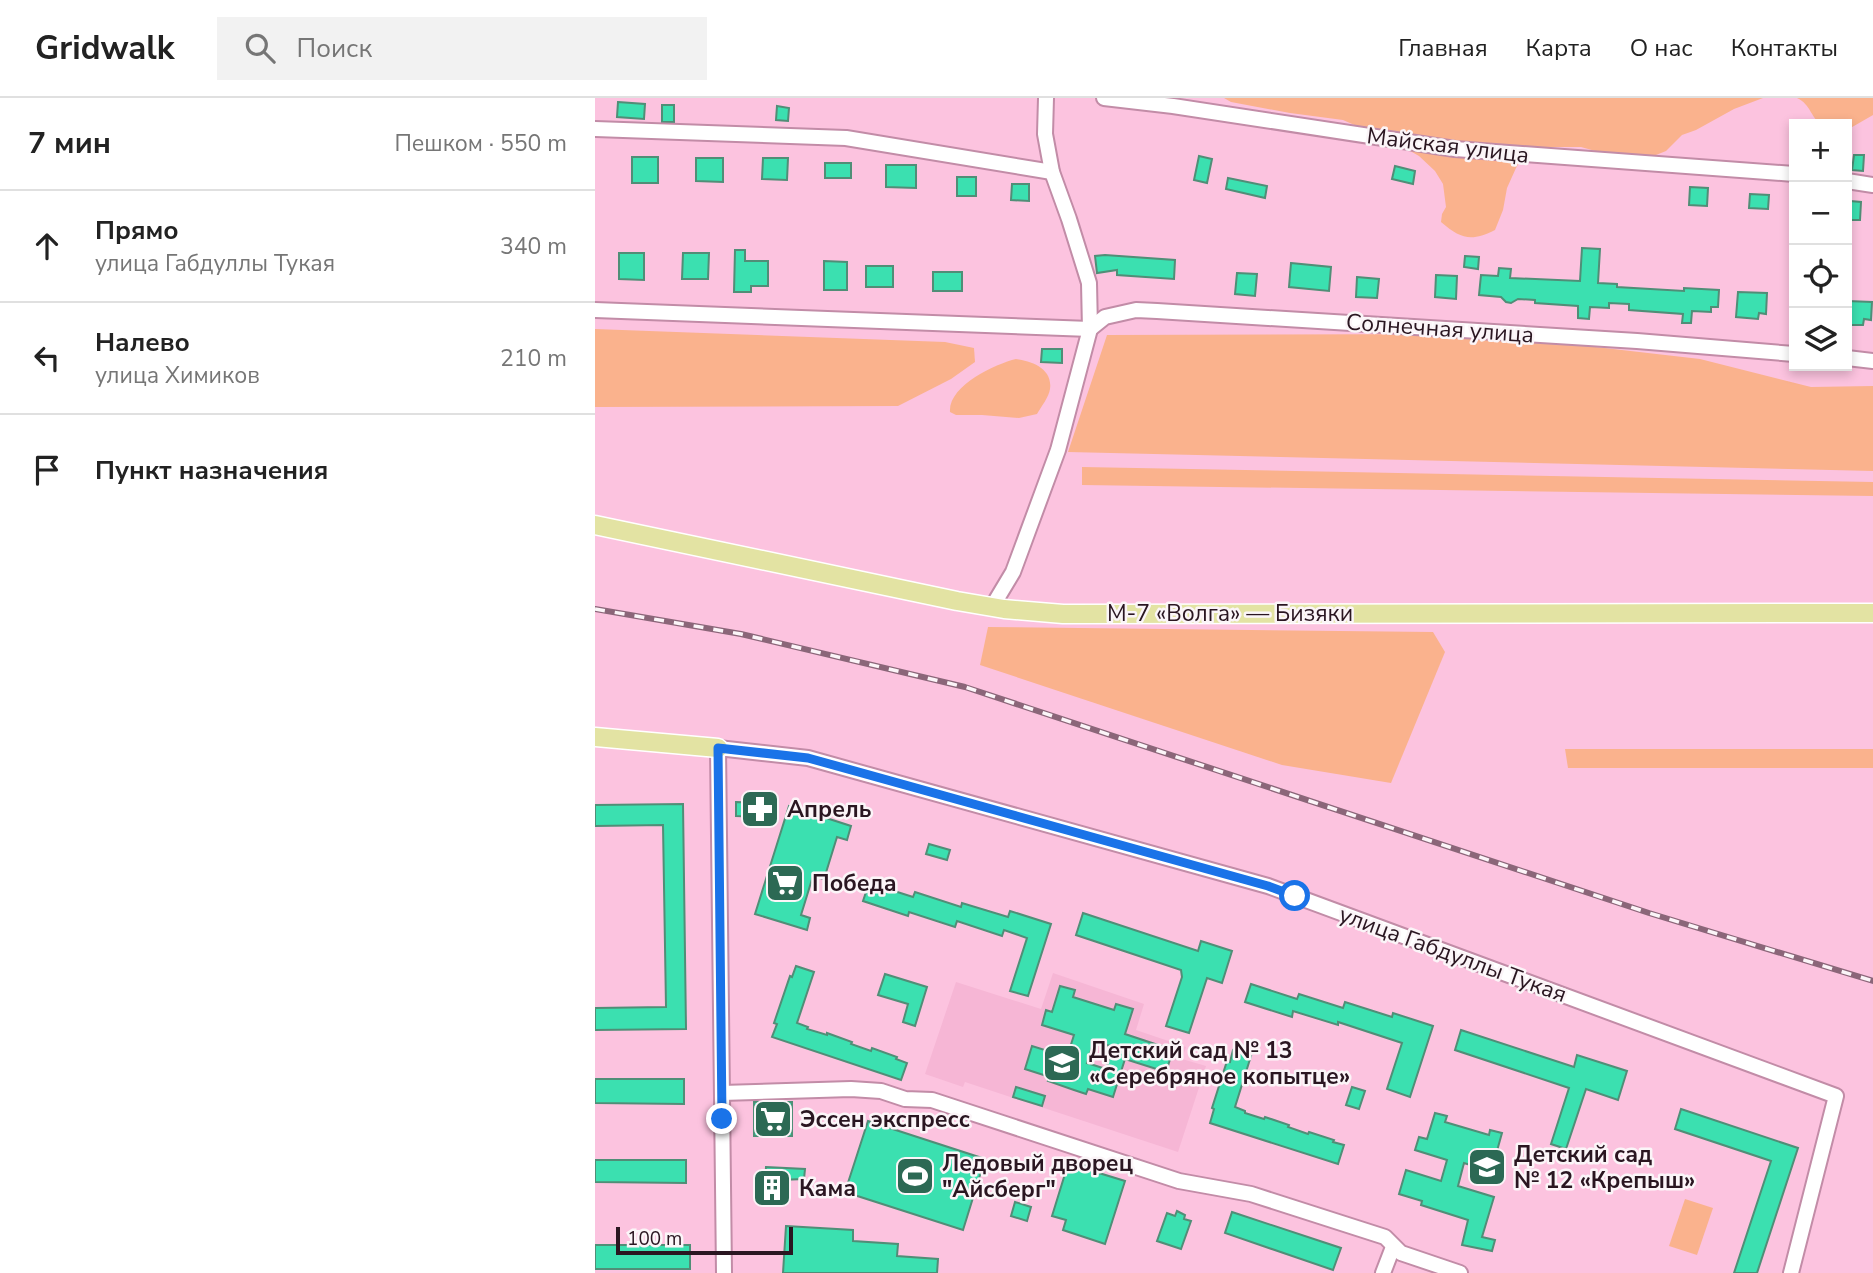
<!DOCTYPE html>
<html lang="ru">
<head>
<meta charset="utf-8">
<style>
	body { margin:0; font-family:"Nunito Sans",sans-serif; background:#f2f2f2; color:#222 }
	.controls { position:absolute; right:21px; top:21px; display:grid; overflow:hidden; border-radius:0px; box-shadow:0 4px 10px #0003 }
	.controls button { width:63px; height:63px; display:grid; place-items:center; padding:0; border:0; border-bottom:2px solid #e0e0e0; background:#fff; color:#222; font:35px sans-serif }
	.scale { position:absolute; left:21px; bottom:18px; width:177px; box-sizing:border-box; padding-left:7px; border:4px solid #2a1621; border-top:0; font-size:19px; line-height:24px; white-space:nowrap; color:#2a1621; -webkit-text-stroke:5px #fbf5f8; paint-order:stroke }
	.stop { position:absolute; width:21px; height:21px; margin:-16px; border:5px solid #1a73e8; border-radius:50%; background:#fff }
	.stop.end { background:#1a73e8; border-color:#fff; box-shadow:0 2px 7px #0008 }
	.list { margin:0; padding:0; list-style:none }
	h2 { display:flex; justify-content:space-between; align-items:center; height:91px; margin:0; padding:0 28px; font-size:30px }
	h2 small { font-size:23px; font-weight:400; color:#767676 }
	.list li { display:grid; grid-template-columns:46px 1fr auto; gap:21px; align-items:center; box-sizing:border-box; height:112px; padding:0 28px; border-top:2px solid #e0e0e0 }
	.list b { display:block; font-size:26px; white-space:nowrap }
	.list p { margin:0; font-size:23px; white-space:nowrap; color:#767676 }
	.list em { font-size:23px; font-style:normal; color:#767676 }
	.icon { flex:none; width:38px; height:38px; fill:none; stroke:currentColor; stroke-width:2; stroke-linecap:round; stroke-linejoin:round }
	.map { position:relative; flex:none; width:1278px; height:1175px; overflow:hidden }
	header { display:flex; align-items:center; gap:42px; box-sizing:border-box; height:98px; padding:0 35px; background:#fff; border-bottom:2px solid #e0e0e0 }
	header strong { font-size:33px }
	nav { display:flex; gap:38px; margin-inline-start:auto; font-size:24px }
	.search { width:490px; height:63px; background:#f2f2f2; display:flex; align-items:center; gap:18px; box-sizing:border-box; padding:0 24px; border-radius:0px; color:#767676; font-size:26px }
	main { display:flex }
	aside { flex:1; background:#fff }
	.map>svg:first-child { display:block }
	.built { fill:#f6b6d5 }
	.green { fill:#fab28d }
	.building { fill:#3be0b0; stroke:#508e77; stroke-width:2; fill-rule:evenodd }
	.lines { fill:none; stroke-linecap:round; stroke-linejoin:round }
	.minor-casing { stroke:#c28ca7; stroke-width:18 }
	.major-casing { stroke:#fff; stroke-width:21 }
	.minor { stroke:#fff; stroke-width:14 }
	.major { stroke:#e3e3a3; stroke-width:18 }
	.rail-casing { stroke:#8b6679; stroke-width:6 }
	.rail { stroke:#fbf5f8; stroke-width:3.5; stroke-dasharray:10; stroke-linecap:butt }
	.route { stroke:#1a73e8; stroke-width:9 }
	.labels { text-anchor:middle; stroke-width:5; stroke-linejoin:round; paint-order:stroke }
	.street-label { font-size:23px; fill:#2a1621; stroke:#fbf5f8 }
	.poi-label { font-size:23px; font-weight:bold; fill:#2a1621; stroke:#fbf5f8; text-anchor:start }
</style>
</head>
<body>
<header>
<strong>Gridwalk</strong>
<div class="search"><svg class="icon" aria-label="search" viewBox="0 0 24 24"><circle cx="10" cy="10" r="6"/><path d="M15 15l6 6"/></svg>Поиск</div>
<nav><a>Главная</a><a>Карта</a><a>О нас</a><a>Контакты</a></nav>
</header>
<main>
<aside>
<h2>7 мин<small>Пешком · 550 m</small></h2>
<ul class="list">
<li><svg class="icon" aria-label="ahead" viewBox="0 0 24 24"><path d="M12 20V5M6 11l6-6 6 6"/></svg><div><b>Прямо</b><p>улица Габдуллы Тукая</p></div><em>340 m</em></li>
<li><svg class="icon" aria-label="left" viewBox="0 0 24 24"><path d="M17 20v-9H6M10 6l-5 5 5 5"/></svg><div><b>Налево</b><p>улица Химиков</p></div><em>210 m</em></li>
<li><svg class="icon" aria-label="arrive" viewBox="0 0 24 24"><path d="M6 21V4h12l-3 4 3 4H6"/></svg><div><b>Пункт назначения</b></div></li>
</ul>
</aside>
<div class="map">
<svg width="1278" height="1175" viewBox="0 0 1278 1175">
	<rect width="100%" height="100%" fill="#fcc3df"/>
	<path class="built" d="M458,875L549,906L541,932L591,949L587,961L611,968L583,1054L370,984L368,989L330,976L361,884L446,911Z"/>
	<g class="green">
		<path d="M629,0H1168L1139,11L1101,32L1087,37L1071,53L1051,61H1029L986,49H941L929,57L921,70L912,90L908,112L900,132C876,144 866,141 846,124L847,116L851,109L848,86L840,73L824,58L803,46L748,22L695,15L636,4Z"/>
		<path d="M1202,0H1278V17L1252,32V26C1244,26 1234,28 1227,26C1217,23 1216,6 1202,0Z"/>
		<path d="M0,231L350,244L379,250L380,264L356,281L303,308L0,309Z"/>
		<path d="M888,236L1105,261L1216,289L1278,288V373L473,354L512,237Z"/>
		<path d="M421,261C437,263 458,271 455,291C454,299 446,309 442,316L424,320L387,317H361L355,314C353,288 400,266 421,261Z"/>
		<path d="M487,369L1278,384V398L487,387Z"/>
		<path d="M393,529L838,534L850,554L796,685L687,667L385,567Z"/>
		<path d="M970,651H1278V670H973Z"/>
		<path d="M1090,1101L1118,1110L1102,1157L1074,1148Z"/>
	</g>
	<g class="building">
		<path d="M23,4L50,6L49,21L22,19Z"/>
		<rect x="67" y="7" width="12" height="17"/>
		<path d="M182,8L194,10L193,23L181,22Z"/>
		<path d="M1259,57H1269L1268,73L1257,72Z"/>
		<path d="M604,58L617,61L612,85L599,82Z"/>
		<rect x="37" y="59" width="26" height="26"/>
		<path d="M101,60H128V84L101,83Z"/>
		<path d="M168,60H193L192,82L167,81Z"/>
		<rect x="230" y="65" width="26" height="15"/>
		<path d="M291,67H321V90L291,89Z"/>
		<path d="M800,68L820,73L818,86L797,81Z"/>
		<rect x="362" y="79" width="19" height="19"/>
		<path d="M633,80L672,88L670,100L631,91Z"/>
		<path d="M417,86H434V103L416,102Z"/>
		<path d="M1095,89L1113,90L1112,108L1094,107Z"/>
		<path d="M1155,96L1174,97L1173,111L1154,110Z"/>
		<path d="M1255,103L1266,104L1265,122H1254Z"/>
		<path d="M987,150L1005,151L1003,185L1022,186V189L1089,193V190L1124,192L1123,209H1116V214L1097,213L1096,225H1087L1088,216L1034,212V206L1014,205V210L995,209L994,221L983,220V208L940,205V202L923,201L916,205L911,204L906,199L884,197L886,177L903,178L904,170L916,171L915,180L985,183Z"/>
		<path d="M140,152H150V163H173V188H156V194H139Z"/>
		<path d="M24,155H49V182L24,181Z"/>
		<path d="M88,155H114L113,181H87Z"/>
		<path d="M510,157L580,162L579,181L522,177V172L502,175L500,158Z"/>
		<path d="M870,158L884,159L883,171L869,169Z"/>
		<path d="M229,163L252,164V192H229Z"/>
		<path d="M696,165L736,169L734,193L694,189Z"/>
		<rect x="271" y="168" width="27" height="21"/>
		<rect x="338" y="174" width="29" height="19"/>
		<path d="M642,175L662,176L660,198L640,196Z"/>
		<path d="M841,177L862,178L861,201L840,199Z"/>
		<path d="M762,179L784,181L782,200L761,199Z"/>
		<path d="M1143,194L1172,195L1171,216L1164,215L1163,221L1141,219Z"/>
		<path d="M1252,203L1277,204L1276,222L1269,221L1268,227H1255V220H1252Z"/>
		<path d="M447,251H467V265L446,264Z"/>
		<path d="M141,704L172,705V719L141,718Z"/>
		<path d="M88,706L91,931L0,932V910L71,909L68,727L0,728V707Z"/>
		<path d="M194,708L256,728L252,742L242,739L229,781L218,778L206,817L215,820L212,832L160,816Z"/>
		<path d="M334,746L355,752L352,762L331,756Z"/>
		<path d="M274,785L318,799L320,794L366,809L367,805L413,819L415,813L456,826L433,898L415,893L432,840L409,832L407,838L362,823L360,829L314,814L313,818L268,803Z"/>
		<path d="M488,815L603,853L606,843L637,853L627,885L612,880L594,935L571,928L587,879L586,872L481,837Z"/>
		<path d="M201,868L219,874L202,925L213,929L212,931L232,937V935L257,944L256,946L276,953L277,950L302,959L301,961L312,965L306,982L177,939L182,926L179,925L195,878L197,879Z"/>
		<path d="M290,876L332,889L320,928L308,924L313,906L283,897Z"/>
		<path d="M656,886L702,901L704,896L748,910L750,904L797,919L798,915L838,928L815,999L792,991L807,945L743,924V927L698,913L697,919L650,904Z"/>
		<path d="M465,888L480,892L478,899L519,912L521,906L538,911L530,936L578,952L571,974L530,961L518,999L493,991L491,996L479,992L453,983L455,979L430,971L437,948L472,959L479,937L447,927L451,912L457,914ZM499,943L518,949L511,971L492,965Z"/>
		<path d="M866,932L979,969L982,957L1032,973L1023,1002L991,991L971,1051L956,1046L974,990L860,952Z"/>
		<path d="M638,952L656,958L640,1009L650,1013V1015L669,1021L670,1019L694,1027L693,1029L713,1036L714,1034L739,1042L738,1044L749,1047L743,1066L615,1025L619,1011L617,1010L632,963L635,964Z"/>
		<path d="M0,981H89V1006L0,1005Z"/>
		<path d="M421,989L450,998L447,1008L418,999Z"/>
		<path d="M757,989L770,993L764,1011L751,1007Z"/>
		<rect x="159" y="1004" width="38" height="34"/>
		<path d="M1086,1011L1203,1050L1162,1175H1139L1176,1063L1080,1031Z"/>
		<path d="M840,1015L852,1018L850,1024L894,1037L895,1032L907,1035L900,1060L905,1062L901,1075L869,1065L863,1088L899,1099L887,1139L900,1142L897,1153L867,1147L873,1122L826,1107L827,1103L804,1096L811,1072L846,1083L852,1062L820,1052L824,1039L832,1041Z"/>
		<path d="M273,1023L390,1061L368,1132L250,1094Z"/>
		<path d="M0,1062H91V1085L0,1084Z"/>
		<path d="M474,1063L492,1068L491,1071L530,1083L510,1146L468,1132L471,1122L457,1118Z"/>
		<path d="M171,1069L210,1071L209,1081L184,1082L183,1097H169Z"/>
		<path d="M420,1104L436,1109L432,1123L416,1118Z"/>
		<path d="M582,1113L590,1117L589,1121L596,1123L586,1151L562,1143L572,1115L580,1118Z"/>
		<path d="M637,1114L746,1150L738,1172L630,1135Z"/>
		<path d="M191,1128L258,1132V1143L303,1146L302,1158L343,1161L342,1175H188Z"/>
		<rect x="0" y="1147" width="95" height="24"/>
	</g>
	<g class="lines">
		<defs>
			<g id="minor">
				<path d="M509,0L578,8L860,51L1199,76"/>
				<path d="M0,31L251,40L457,74"/>
				<path d="M1252,83L1278,87"/>
				<path d="M0,212L495,231"/>
				<path d="M495,231L510,219L541,212L562,213L1042,243L1199,256"/>
				<path d="M1252,260L1278,263"/>
				<path d="M397,509L418,474L463,352L495,231L494,185L474,121L457,74L450,36L451,0"/>
				<path d="M127,995L256,991L286,993L310,1001L337,1002L584,1083L656,1096L790,1139L806,1155L865,1175"/>
				<path d="M129,1175L123,650L213,660L673,788L1241,998L1196,1175"/>
				<path d="M788,1175L798,1149"/>
			</g>
			<g id="major">
				<path d="M0,427L362,503L409,511L468,516L1278,515"/>
				<path d="M0,639L123,650"/>
			</g>
		</defs>
		<use href="#minor" class="minor-casing"/>
		<use href="#major" class="major-casing"/>
		<use href="#minor" class="minor"/>
		<use href="#major" class="major"/>
		<defs>
			<path id="rail" d="M0,511L146,536L370,589L1054,815L1278,883"/>
		</defs>
		<use href="#rail" class="rail-casing"/>
		<use href="#rail" class="rail"/>
	</g>
	<g class="lines">
		<path class="route" d="M127,1021L123,650L213,660L673,788L700,798"/>
	</g>
	<defs>
		<symbol id="pharmacy-square" viewBox="-11 -11 22 22"><rect x="-9" y="-9" width="18" height="18" rx="4" fill="#2c6954" stroke="#fbf5f8"/><path d="M-2-6h4v4h4v4h-4v4h-4v-4h-4v-4h4Z" fill="#fff"/></symbol>
		<symbol id="supermarket-square" viewBox="-11 -11 22 22"><rect x="-9" y="-9" width="18" height="18" rx="4" fill="#2c6954" stroke="#fbf5f8"/><path d="M-6-5.5h2.5l.6 2H6L4.5 2H-2.5L-4.4-4H-6ZM-1.5 3.2a1.3 1.3 0 1 0 .1 0ZM3 3.2a1.3 1.3 0 1 0 .1 0Z" fill="#fff"/></symbol>
		<symbol id="school-square" viewBox="-11 -11 22 22"><rect x="-9" y="-9" width="18" height="18" rx="4" fill="#2c6954" stroke="#fbf5f8"/><path d="M0-5L7-2L0 1L-7-2ZM-4 1L0 2.5L4 1V4Q0 6-4 4Z" fill="#fff"/></symbol>
		<symbol id="stadium-square" viewBox="-11 -11 22 22"><rect x="-9" y="-9" width="18" height="18" rx="4" fill="#2c6954" stroke="#fbf5f8"/><path d="M0-5a6.5 5 0 1 0 0 10a6.5 5 0 1 0 0-10ZM-3.5-1.8h7v3.6h-7Z" fill="#fff"/></symbol>
		<symbol id="building-square" viewBox="-11 -11 22 22"><rect x="-9" y="-9" width="18" height="18" rx="4" fill="#2c6954" stroke="#fbf5f8"/><path d="M-4-6H4V6H1V3H-1V6H-4ZM-2.5-4.3h1.7v1.8h-1.7ZM.8-4.3h1.7v1.8H.8ZM-2.5-1h1.7V.8h-1.7ZM.8-1h1.7V.8H.8Z" fill="#fff"/></symbol>
	</defs>
	<g fill-rule="evenodd">
		<use href="#pharmacy-square" x="143" y="689" width="44" height="44"/>
		<use href="#supermarket-square" x="168" y="763" width="44" height="44"/>
		<use href="#school-square" x="445" y="943" width="44" height="44"/>
		<use href="#supermarket-square" x="156" y="999" width="44" height="44"/>
		<use href="#school-square" x="870" y="1047" width="44" height="44"/>
		<use href="#stadium-square" x="298" y="1056" width="44" height="44"/>
		<use href="#building-square" x="155" y="1068" width="44" height="44"/>
	</g>
	<g class="labels">
		<g class="street-label">
			<text transform="translate(853 47) rotate(7)" y="8">Майская улица</text>
			<text transform="translate(845 230) rotate(4)" y="8">Солнечная улица</text>
			<text x="635" y="523">М-7 «Волга» — Бизяки</text>
			<text transform="translate(858 856) rotate(20)" y="8">улица Габдуллы Тукая</text>
		</g>
		<g class="poi-label">
			<text x="192" y="719">Апрель</text>
			<text x="217" y="793">Победа</text>
			<text x="494" y="960">Детский сад № 13<tspan x="494" dy="26">«Серебряное копытце»</tspan></text>
			<text x="205" y="1029">Эссен экспресс</text>
			<text x="919" y="1064">Детский сад<tspan x="919" dy="26">№ 12 «Крепыш»</tspan></text>
			<text x="347" y="1073">Ледовый дворец<tspan x="347" dy="26">"Айсберг"</tspan></text>
			<text x="204" y="1098">Кама</text>
		</g>
	</g>
</svg>
<div class="controls">
<button>+</button>
<button>−</button>
<button><svg class="icon" aria-label="locate" viewBox="0 0 24 24"><circle cx="12" cy="12" r="6"/><path d="M12 2v4M12 18v4M2 12h4M18 12h4"/></svg></button>
<button><svg class="icon" aria-label="layers" viewBox="0 0 24 24"><path d="M12 4l9 5-9 5-9-5zM3 14l9 5 9-5"/></svg></button>
</div>
<div class="scale">100 m</div>
<div class="stop" style="left:700px;top:798px"></div>
<div class="stop end" style="left:127px;top:1021px"></div>
</div>
</main>
</body>
</html>
